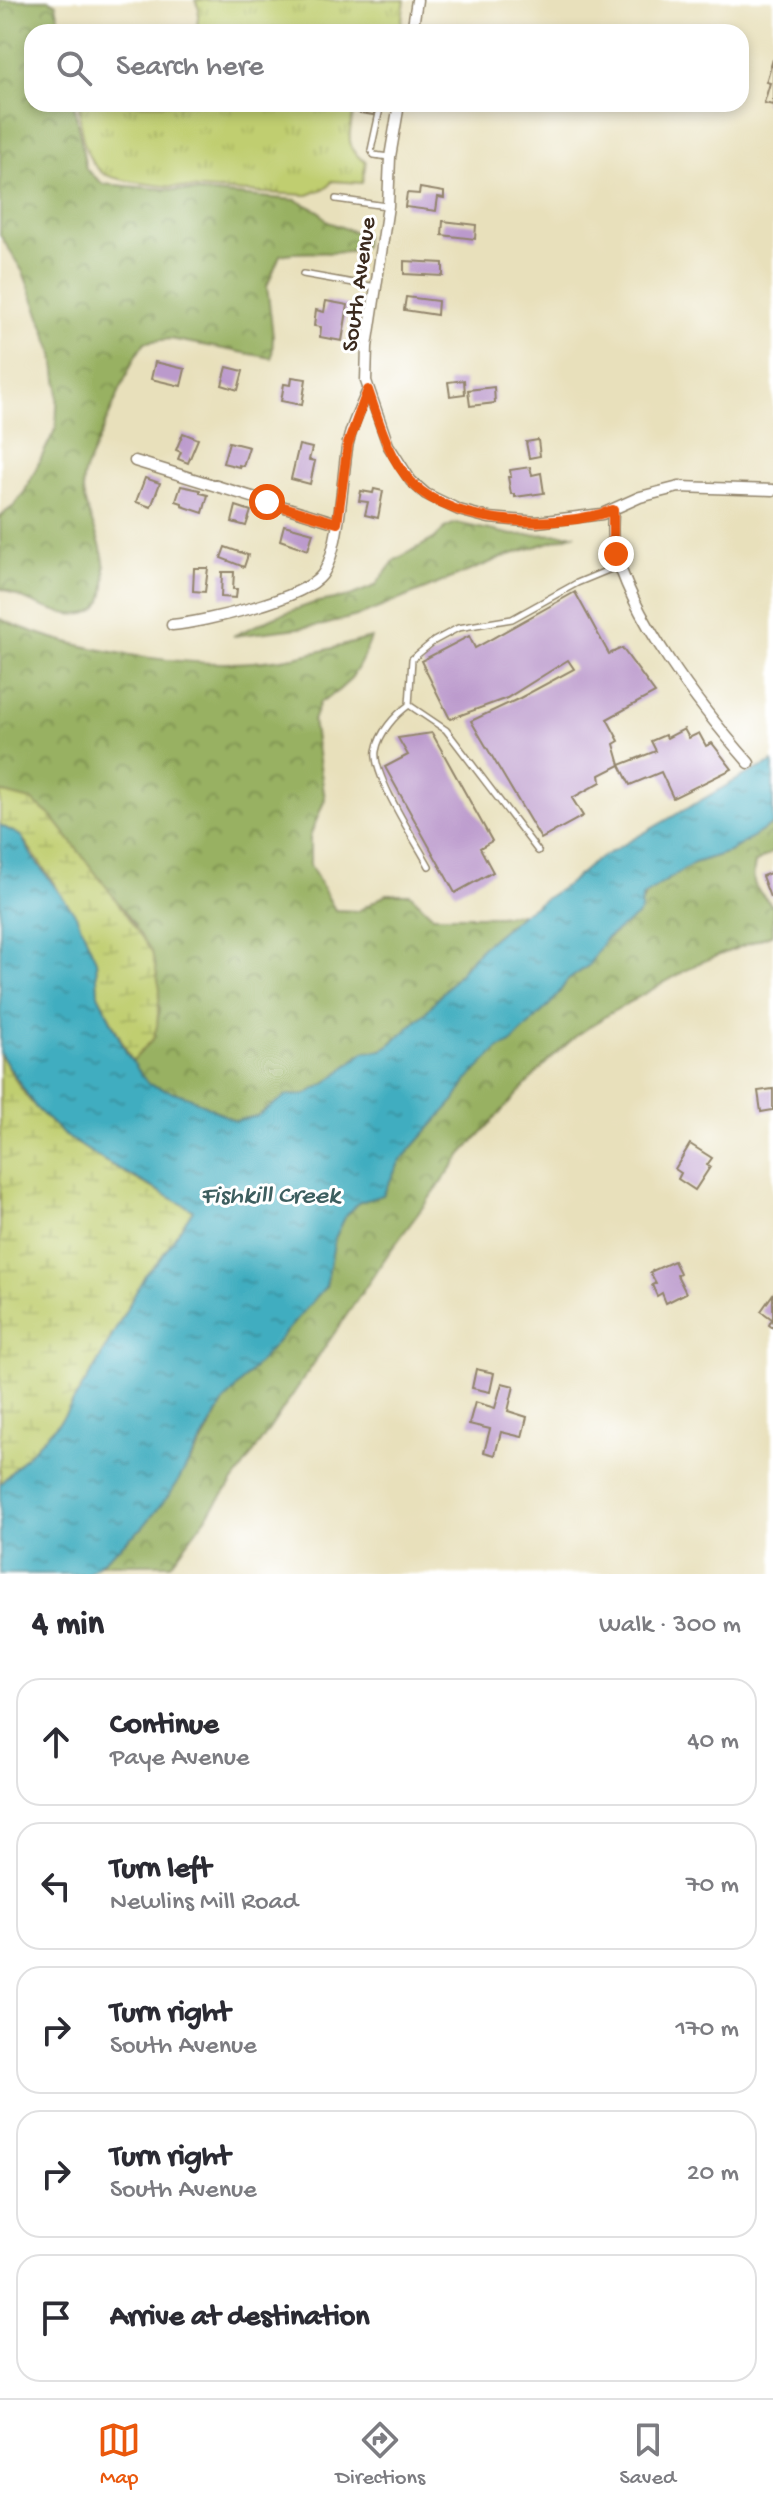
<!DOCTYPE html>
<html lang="en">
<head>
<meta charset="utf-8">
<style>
	body { margin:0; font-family:"Gochi Hand",sans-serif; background:#f7f7f7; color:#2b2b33 }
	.stop { position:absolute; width:24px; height:24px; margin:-18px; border:6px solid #ea580c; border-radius:50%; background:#fff }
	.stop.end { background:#ea580c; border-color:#fff; box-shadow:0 2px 8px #0008 }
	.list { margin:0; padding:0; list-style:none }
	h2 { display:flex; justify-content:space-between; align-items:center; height:104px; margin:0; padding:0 32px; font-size:34px }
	h2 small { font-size:26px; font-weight:400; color:#7c7c81 }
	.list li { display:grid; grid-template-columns:52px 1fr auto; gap:24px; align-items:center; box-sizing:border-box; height:128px; margin:0 16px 16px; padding:0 16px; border:2px solid #e1e1e2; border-radius:24px }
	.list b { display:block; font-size:30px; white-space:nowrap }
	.list p { margin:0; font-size:26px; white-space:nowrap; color:#7c7c81 }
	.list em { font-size:26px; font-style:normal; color:#7c7c81 }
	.icon { flex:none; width:44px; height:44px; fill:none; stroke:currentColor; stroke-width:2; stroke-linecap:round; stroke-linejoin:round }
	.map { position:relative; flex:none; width:773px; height:1574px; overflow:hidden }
	.search { position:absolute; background:#fff; box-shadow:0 4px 12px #0003; left:24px; right:24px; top:24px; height:88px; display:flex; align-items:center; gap:20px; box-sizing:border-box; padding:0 28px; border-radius:24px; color:#7c7c81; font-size:30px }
	.sheet { height:824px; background:#fff }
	nav { display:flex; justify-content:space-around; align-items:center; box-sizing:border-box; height:112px; border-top:2px solid #e1e1e2; background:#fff; font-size:22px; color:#7c7c81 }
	nav a { display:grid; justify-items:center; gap:4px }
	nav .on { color:#ea580c }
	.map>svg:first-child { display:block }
	.grass { fill:url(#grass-tufts); stroke:#7e7c46; stroke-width:2 }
	.forest { fill:url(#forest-crowns); stroke:#6a6e40; stroke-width:2 }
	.wetland { fill:url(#wetland-marsh); stroke:#7e7c46; stroke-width:2 }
	.water { fill:url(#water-ripples); stroke:#3e6c6f; stroke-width:2 }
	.building { fill:#bb9acc }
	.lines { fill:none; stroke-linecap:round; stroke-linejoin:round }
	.lane-casing { stroke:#92856c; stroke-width:8 }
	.street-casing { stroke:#92856c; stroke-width:13 }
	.lane { stroke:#fff; stroke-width:5 }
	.street { stroke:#fff; stroke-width:10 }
	.route { stroke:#ea580c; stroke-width:10 }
	.labels { text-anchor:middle; stroke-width:6; stroke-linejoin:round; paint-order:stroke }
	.street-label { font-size:24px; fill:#3b2a1e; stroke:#fff }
	.water-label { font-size:26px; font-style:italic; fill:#3d5e5f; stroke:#fff }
</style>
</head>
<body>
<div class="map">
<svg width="773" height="1574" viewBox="0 0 773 1574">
	<defs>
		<pattern id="grass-tufts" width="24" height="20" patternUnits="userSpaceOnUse" patternTransform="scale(2)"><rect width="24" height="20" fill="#c0ce6f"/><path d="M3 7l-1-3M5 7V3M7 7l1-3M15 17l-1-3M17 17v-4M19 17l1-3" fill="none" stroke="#a6b160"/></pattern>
		<pattern id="forest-crowns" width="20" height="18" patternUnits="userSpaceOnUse" patternTransform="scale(2)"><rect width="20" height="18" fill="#98b162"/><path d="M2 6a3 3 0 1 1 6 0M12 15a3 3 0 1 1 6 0" fill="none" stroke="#7d9050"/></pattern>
		<pattern id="wetland-marsh" width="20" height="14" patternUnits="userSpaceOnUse" patternTransform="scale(2)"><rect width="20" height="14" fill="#c0ce6f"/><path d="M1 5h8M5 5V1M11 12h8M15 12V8" fill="none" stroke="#a6b160"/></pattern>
		<pattern id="water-ripples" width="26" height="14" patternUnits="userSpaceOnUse" patternTransform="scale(2)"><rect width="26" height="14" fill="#41adc0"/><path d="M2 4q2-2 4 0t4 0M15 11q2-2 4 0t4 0" fill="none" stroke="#388d9b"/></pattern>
	</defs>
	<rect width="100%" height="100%" fill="#fff"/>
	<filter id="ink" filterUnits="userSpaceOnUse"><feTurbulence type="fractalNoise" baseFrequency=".0125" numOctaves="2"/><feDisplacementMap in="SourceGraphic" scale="16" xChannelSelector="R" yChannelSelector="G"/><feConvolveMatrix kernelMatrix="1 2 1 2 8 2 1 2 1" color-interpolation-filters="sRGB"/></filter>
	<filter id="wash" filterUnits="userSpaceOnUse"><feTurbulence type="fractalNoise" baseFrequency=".006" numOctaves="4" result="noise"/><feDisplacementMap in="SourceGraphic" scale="32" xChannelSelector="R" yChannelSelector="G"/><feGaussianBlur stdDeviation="1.8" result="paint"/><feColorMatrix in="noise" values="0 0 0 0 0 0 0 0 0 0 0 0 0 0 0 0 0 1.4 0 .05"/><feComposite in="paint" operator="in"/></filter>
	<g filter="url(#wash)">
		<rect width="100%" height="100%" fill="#e8e0bb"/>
		<g class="grass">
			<path d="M195,0H405L400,32H186L197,26L199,9Z"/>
			<path d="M79,104H355C351,128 341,148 366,162L362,183L332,181L328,187L308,195C274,193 122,189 101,172C82,156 80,127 79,104Z"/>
		</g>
		<g class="forest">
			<path d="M0,0H49L56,4L61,32H32V104H74L86,169L103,184L296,200L319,211L328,222L365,236L364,246C338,259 308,248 280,255L267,286L273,336L272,358L170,339L145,342L135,357C121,386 109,416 96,446C92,456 83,470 83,480C81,500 90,516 96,533C103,551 107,567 105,586C102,643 27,599 0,588V516L14,506L25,491L56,428L58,387L54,355L35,303L23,272L0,235Z"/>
			<path d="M456,523L513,535L576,534L506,556L364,614L324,625L233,636L274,617L314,603L350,596L375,586L395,560L434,539L446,527Z"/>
			<path d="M0,619C79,654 208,673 294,657C320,652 345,645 371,638C359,670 350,687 320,702L313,721L325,799L310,836V865L335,910L358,911L387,894H410L433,916H499L523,913L480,949L425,1013L392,1043L382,1050L364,1052L326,1083L305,1095L286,1096L257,1116L235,1121L189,1097L148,1084L132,1061L153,1039L160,1009L135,925L52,817L31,801L0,792Z"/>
			<path d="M773,824V852L755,863C750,888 757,889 773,906V934L699,963L607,1015L576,1036L548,1061L463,1153L388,1254L243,1468L171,1564H99L143,1527L198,1450L224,1402L326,1286L335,1238L347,1213L360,1202L383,1195L400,1161L455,1100L467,1079L499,1048L510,1043L554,1000L567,981L589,965L598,946L623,926L649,892L694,863L729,852Z"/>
		</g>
		<g class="wetland">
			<path d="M0,792L31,800L52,817L111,893L152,952L160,989L157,1026L153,1039L132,1061L98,994L96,960L56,886L21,836L0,825Z"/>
			<path d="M0,1053C11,1072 22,1094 38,1110C80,1154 140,1180 193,1210L158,1262L145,1275L97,1364L62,1419L0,1484Z"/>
		</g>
		<path class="water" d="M773,762V824L729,852L694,863L649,892L642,898L641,911L636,917L605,939L589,965L567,981L554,1000L510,1044L499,1048L467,1080L455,1100L400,1161L383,1195L360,1202L347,1213L335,1238L326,1286L224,1402L171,1493L143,1527L87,1574H0V1484L62,1419L97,1364L145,1275L158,1262L193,1210L103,1160L64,1135L36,1108L0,1053V825L21,836L32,856L76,915L96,960L98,994L127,1054L148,1084L189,1097L235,1121L257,1116L286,1096L305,1095L326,1083L364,1052L382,1050L392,1043L425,1013L480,949L523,913L568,884L595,861L747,774Z"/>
		<g id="blocks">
			<g class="building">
				<path d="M773,59V105L764,103L770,83L766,82Z"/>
				<path d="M361,104H375L374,115L359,113Z"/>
				<path d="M420,188L444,192V198L438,197L436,211L405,207L407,193L419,194Z"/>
				<path d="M443,221L476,225L475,239L442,235Z"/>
				<path d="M404,261L443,263V276L404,274Z"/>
				<path d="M406,297L438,301L437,315L404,310Z"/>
				<path d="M326,301L348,305L342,341L320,337L321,327L314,326L316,310L324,312Z"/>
				<path d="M155,362L185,369L181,386L151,379Z"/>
				<path d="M227,367L243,371L238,390L222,385Z"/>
				<path d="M292,377L306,379L302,405L281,401L284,384L291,385Z"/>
				<path d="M464,380L465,394L450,396L448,382Z"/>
				<path d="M494,387L495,403L470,406L468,390Z"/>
				<path d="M183,433L198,439L188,463L178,459L181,452L176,450Z"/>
				<path d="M538,440L540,456L529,458L526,442Z"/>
				<path d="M229,442L249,447L243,466L239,465V467L223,463Z"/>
				<path d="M299,445L312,448L309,460L315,461L310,484L291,479Z"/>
				<path d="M530,467L532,475L541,473L544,493L515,497V494H511L508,477H511L510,470Z"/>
				<path d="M145,478L160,483L151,507L136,502Z"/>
				<path d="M181,486L200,490V493L208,495L203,513L182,506V503L176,501Z"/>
				<path d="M374,489L383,491L378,518L365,515L368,502L359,501L361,491L373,493Z"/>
				<path d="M236,506L251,511L246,526L232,522Z"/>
				<path d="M284,525L313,533L308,550L280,540Z"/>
				<path d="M225,547L248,555L244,567L221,558Z"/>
				<path d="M194,568H208L205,592L193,591Z"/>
				<path d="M222,572H234L233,589H237L236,598L221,597Z"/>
				<path d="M575,592L609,654L622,648L655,693L607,719L619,741L614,744L620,765L600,775L601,782L572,798L583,816L541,839L471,721L520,698L574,669L568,660L507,698L450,719L421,661L469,636L475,648Z"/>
				<path d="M684,729L689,738L699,733L706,746L712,743L732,769L673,798L661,772L630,785L620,765L656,751L651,741L665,735L667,738Z"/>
				<path d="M432,733L492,841L480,848L493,872L455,893L385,767L408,755L398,738Z"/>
				<path d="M773,872V896L770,897L762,876Z"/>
				<path d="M773,1089V1110L761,1112L758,1091Z"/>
				<path d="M690,1144L712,1158L707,1165L710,1167L695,1190L678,1179L681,1173L675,1169Z"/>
				<path d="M674,1261L680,1273L677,1275L686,1293L666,1303L662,1293L657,1296L652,1285L656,1283L650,1272Z"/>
				<path d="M773,1294V1328L769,1325L772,1319L761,1311Z"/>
				<path d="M476,1369L494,1373L490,1392L472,1388Z"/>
				<path d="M502,1383L514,1386L508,1411L527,1417L522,1437L501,1432L495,1455L484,1452L490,1429L469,1424L475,1402L495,1408Z"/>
			</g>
		</g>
	</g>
	<g filter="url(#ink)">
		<use href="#blocks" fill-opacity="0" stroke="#92856c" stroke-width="2"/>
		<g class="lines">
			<defs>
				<g id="lane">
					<path d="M381,104L371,150L374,155L389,157"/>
					<path d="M336,199L386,206"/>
					<path d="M303,274L376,287"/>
					<path d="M409,705L446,730L538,851"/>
					<path d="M429,866C416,842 372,774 376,751C379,733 395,715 409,705L412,659L434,641L458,628L512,619L577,583L618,566"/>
				</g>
				<g id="street">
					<path d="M412,32L417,0"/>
					<path d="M399,104L390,157L388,206L367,347L366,381L388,445L411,481L426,494L459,510L489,518L537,522L602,514L640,497L679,487L773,490"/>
					<path d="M135,461L337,523"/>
					<path d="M613,510C613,522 611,535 614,546C630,617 701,708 749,763"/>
					<path d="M172,625C203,622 304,599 322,575C340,550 342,480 347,448C350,428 360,409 368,390"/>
				</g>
			</defs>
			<use href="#lane" class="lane-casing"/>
			<use href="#street" class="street-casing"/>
			<use href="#lane" class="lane"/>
			<use href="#street" class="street"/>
		</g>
	</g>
	<g class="lines" filter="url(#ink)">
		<path class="route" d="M267,502L337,523L348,444L368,390C379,423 389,459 413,484C454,526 560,530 613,510V542L616,554"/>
	</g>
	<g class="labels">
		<g class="street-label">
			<text transform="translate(357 284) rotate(-82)" y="8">South Avenue</text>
		</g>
		<g class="water-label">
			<text x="270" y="1202">Fishkill Creek</text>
		</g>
	</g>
</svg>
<div class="stop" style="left:267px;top:502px"></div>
<div class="stop end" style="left:616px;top:554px"></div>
<div class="search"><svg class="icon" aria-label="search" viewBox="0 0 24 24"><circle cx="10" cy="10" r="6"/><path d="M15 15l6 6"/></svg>Search here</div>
</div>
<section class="sheet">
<h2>4 min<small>Walk · 300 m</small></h2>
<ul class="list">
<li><svg class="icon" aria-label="ahead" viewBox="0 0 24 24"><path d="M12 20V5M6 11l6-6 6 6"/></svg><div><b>Continue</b><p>Paye Avenue</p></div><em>40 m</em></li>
<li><svg class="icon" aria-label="left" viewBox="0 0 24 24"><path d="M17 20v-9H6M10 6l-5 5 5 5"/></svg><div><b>Turn left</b><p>Newlins Mill Road</p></div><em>70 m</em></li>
<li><svg class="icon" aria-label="right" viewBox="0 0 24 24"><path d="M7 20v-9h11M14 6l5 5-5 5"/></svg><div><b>Turn right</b><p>South Avenue</p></div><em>170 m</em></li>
<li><svg class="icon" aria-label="right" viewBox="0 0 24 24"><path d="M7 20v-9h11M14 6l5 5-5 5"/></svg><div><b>Turn right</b><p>South Avenue</p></div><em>20 m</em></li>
<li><svg class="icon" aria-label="arrive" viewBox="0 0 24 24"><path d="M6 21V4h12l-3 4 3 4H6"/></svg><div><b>Arrive at destination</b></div></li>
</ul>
</section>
<nav>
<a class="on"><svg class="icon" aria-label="map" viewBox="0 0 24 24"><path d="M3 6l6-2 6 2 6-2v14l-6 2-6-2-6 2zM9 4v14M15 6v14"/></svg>Map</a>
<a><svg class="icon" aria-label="directions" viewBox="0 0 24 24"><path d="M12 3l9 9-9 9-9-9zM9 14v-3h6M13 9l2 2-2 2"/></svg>Directions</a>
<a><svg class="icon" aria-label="saved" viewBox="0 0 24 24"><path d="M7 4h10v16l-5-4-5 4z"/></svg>Saved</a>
</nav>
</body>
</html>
